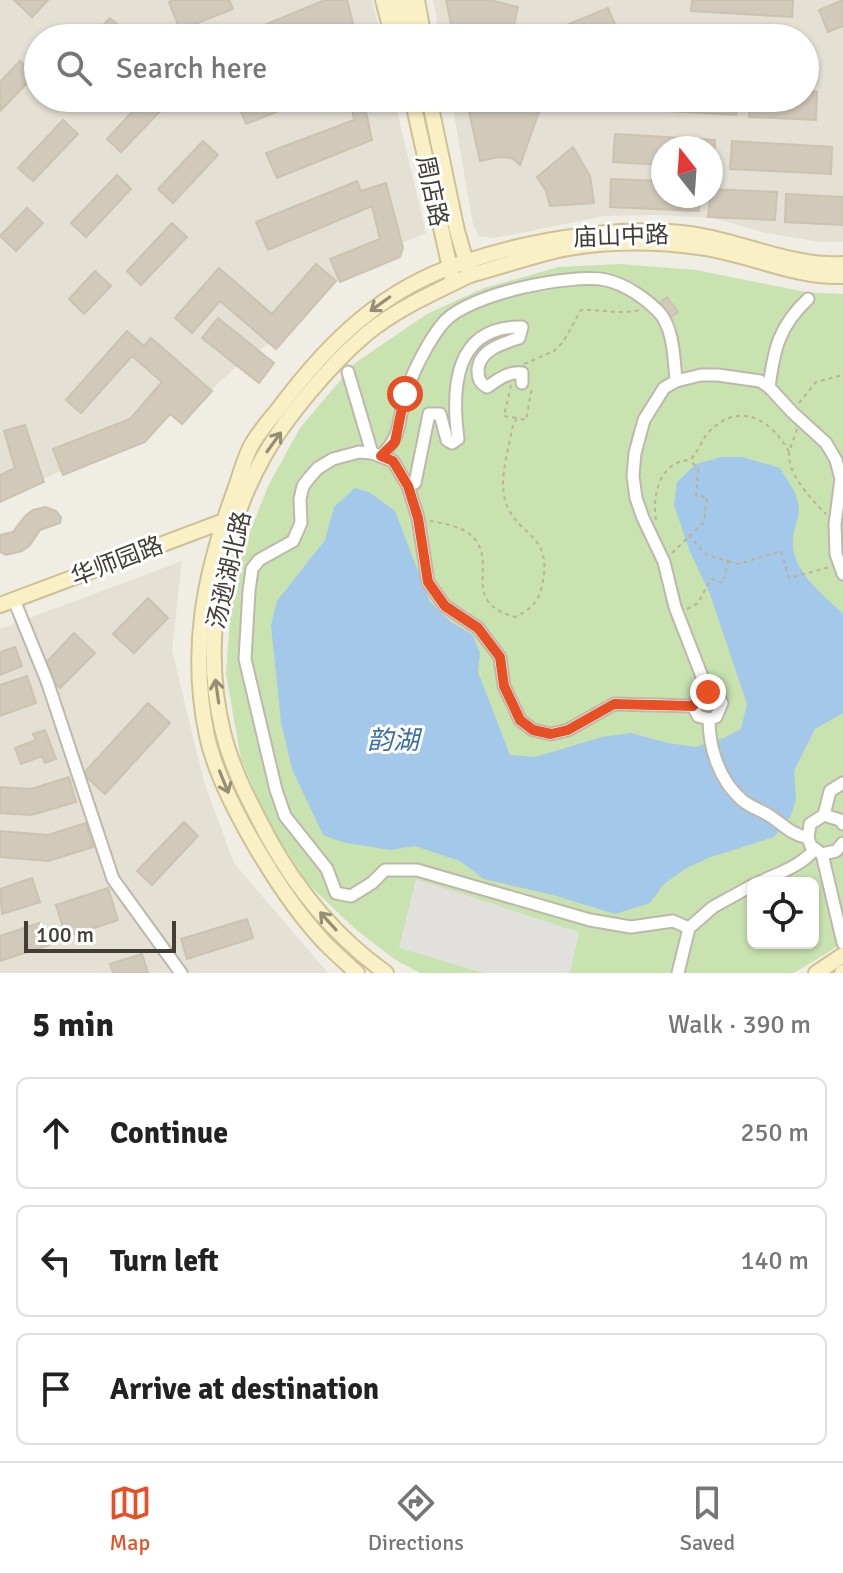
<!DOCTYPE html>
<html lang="en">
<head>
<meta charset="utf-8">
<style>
	body { margin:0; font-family:Signika,"Noto Sans SC",sans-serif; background:#f6f6f6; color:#222 }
	.controls { position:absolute; right:24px; bottom:24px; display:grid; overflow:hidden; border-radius:12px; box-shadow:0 2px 6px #0004 }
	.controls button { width:72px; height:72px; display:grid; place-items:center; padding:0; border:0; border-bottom:2px solid #e0e0e0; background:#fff; color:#222; font:40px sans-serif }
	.compass { position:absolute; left:651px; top:136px; width:72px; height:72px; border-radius:50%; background:#fff; box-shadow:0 2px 6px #0004; rotate:343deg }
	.scale { position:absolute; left:24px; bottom:20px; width:152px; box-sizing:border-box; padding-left:8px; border:4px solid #423e35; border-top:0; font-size:22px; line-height:28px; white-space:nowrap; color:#423e35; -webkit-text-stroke:6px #fff; paint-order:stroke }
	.stop { position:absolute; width:24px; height:24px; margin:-18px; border:6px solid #e74f24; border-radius:50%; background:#fff }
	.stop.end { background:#e74f24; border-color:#fff; box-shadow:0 2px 8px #0008 }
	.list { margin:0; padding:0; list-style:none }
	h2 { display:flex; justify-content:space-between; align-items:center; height:104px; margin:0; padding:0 32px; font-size:34px }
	h2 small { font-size:26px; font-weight:400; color:#767676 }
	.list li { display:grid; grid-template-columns:52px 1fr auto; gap:24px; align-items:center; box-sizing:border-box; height:112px; margin:0 16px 16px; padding:0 16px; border:2px solid #e0e0e0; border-radius:12px }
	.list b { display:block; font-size:30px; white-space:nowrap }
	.list em { font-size:26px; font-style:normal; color:#767676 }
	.icon { flex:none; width:44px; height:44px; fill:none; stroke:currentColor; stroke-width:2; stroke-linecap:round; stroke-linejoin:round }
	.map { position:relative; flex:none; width:843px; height:973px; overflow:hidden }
	.search { position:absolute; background:#fff; box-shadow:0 2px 6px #0004; left:24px; right:24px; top:24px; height:88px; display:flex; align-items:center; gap:20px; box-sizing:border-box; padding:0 28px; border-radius:44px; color:#767676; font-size:30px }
	.sheet { height:488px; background:#fff }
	nav { display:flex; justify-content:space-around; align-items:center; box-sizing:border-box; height:112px; border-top:2px solid #e0e0e0; background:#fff; font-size:22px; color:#767676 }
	nav a { display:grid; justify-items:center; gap:4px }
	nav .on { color:#e74f24 }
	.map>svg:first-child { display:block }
	.residential { fill:#e4e0d3; fill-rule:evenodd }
	.green { fill:#c8e2b0; fill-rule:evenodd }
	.parking { fill:#e1e0dc }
	.water { fill:#a4c8e9 }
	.building { fill:#d1cabb; stroke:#cbc2af; stroke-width:2 }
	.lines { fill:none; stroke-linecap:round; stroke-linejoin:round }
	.street-casing { stroke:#beb8ab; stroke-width:15 }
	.secondary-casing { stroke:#cdc297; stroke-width:18 }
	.path { stroke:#bbb29a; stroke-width:2; stroke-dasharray:4 4; stroke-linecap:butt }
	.street { stroke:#fff; stroke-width:11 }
	.secondary { stroke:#faf0c5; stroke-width:14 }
	.oneway { stroke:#958e76 }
	.route { stroke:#e74f24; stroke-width:10 }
	.labels { text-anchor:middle; stroke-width:6; stroke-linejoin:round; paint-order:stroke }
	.street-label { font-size:24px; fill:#423e35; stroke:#fff }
	.water-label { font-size:26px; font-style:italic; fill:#386fa4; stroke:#fff }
</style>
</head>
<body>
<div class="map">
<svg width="843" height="973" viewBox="0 0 843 973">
	<rect width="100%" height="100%" fill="#f0eee4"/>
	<g class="residential">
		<path d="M0,0H372L381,38H38V98H394L426,233L400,244L316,294L279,337L240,363L202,399L107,451L0,498Z"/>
		<path d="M433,0H843V242H820L766,233L713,218L659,215L604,216L495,238L479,236L473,224L451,98H805V38H440ZM663,148H711V196H663Z"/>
		<path d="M182,561L172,650L204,782L234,863L328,973H0V629Z"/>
	</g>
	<path class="green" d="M620,264L696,270L805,292L843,294V943L794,973H420L394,959L354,928L308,884L269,824L241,759L226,674L233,576L268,486L300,428L355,363L427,314L484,288L559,267ZM753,883H813V943H753Z"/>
	<path class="parking" d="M416,879L579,932L570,973H484L399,948Z"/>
	<path class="water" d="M721,457H742L780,468C787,480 798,493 799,508C799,520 792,532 793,545C794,573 825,596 843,614V713L815,729L794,771L796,798L791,816L774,837L708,858L685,869L664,884L650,903L615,914L553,895L484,879L460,861L415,846L390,850L342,842L323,835L292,769L281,722L271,625L277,601L325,540L334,507L355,488L369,492L395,511L430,602L451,622L472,634L480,653L478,672L510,755L535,757L602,737L631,733L668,743L696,747L724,738L741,729L747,704L710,594L690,552L674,505L677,482L696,464Z"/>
	<g class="building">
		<path d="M14,0H48L32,17Z"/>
		<path d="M173,0H229L233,9L180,30L169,2Z"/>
		<path d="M325,0H347L353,23L314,38H241L240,35Z"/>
		<path d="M446,0H490L518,7L511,38L476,30L477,38H454Z"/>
		<path d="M692,0H793L792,17L691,11Z"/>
		<path d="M843,0V26L828,32L819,10Z"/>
		<path d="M608,8L616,27L589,38H563L559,28Z"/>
		<path d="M110,18L125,31L118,38H91Z"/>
		<path d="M20,61L35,75L0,111V82Z"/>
		<path d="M805,91L817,92L816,120L749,117L750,98H805Z"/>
		<path d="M145,98H159L166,105L121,152L107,139Z"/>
		<path d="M245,98H312L246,124L237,101Z"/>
		<path d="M350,98H363L372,140L277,178L266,153L354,120Z"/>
		<path d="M466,98H490L491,102L539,112L520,165L512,158L499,157L480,161Z"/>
		<path d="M636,98H737L736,115L635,109Z"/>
		<path d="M63,120L78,134L33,181L18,168Z"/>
		<path d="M615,134L715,140L714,167H711V148H663V165L613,162Z"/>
		<path d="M203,141L218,155L173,203L158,189Z"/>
		<path d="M732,141L832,147L831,174L730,169Z"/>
		<path d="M573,147L590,176L594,203L550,206L546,191L537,177Z"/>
		<path d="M117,175L131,189L86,237L71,223Z"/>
		<path d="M611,179L663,181V196H700L699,211L610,207Z"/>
		<path d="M357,181L361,191L386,183L403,248L400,257L340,282L330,259L380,239L372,206L268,250L256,222Z"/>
		<path d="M711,189L777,192L775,220L708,217Z"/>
		<path d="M786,194L843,197V225L785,222Z"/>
		<path d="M27,208L43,223L16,251L0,236Z"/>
		<path d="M172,223L187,237L141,285L127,271Z"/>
		<path d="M316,264L336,281L276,349L220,301L192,333L175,318L219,268L272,314Z"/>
		<path d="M95,271L111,286L84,314L69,299Z"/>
		<path d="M667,297L678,312L666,321L655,306Z"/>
		<path d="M218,318L274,363L259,383L202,338Z"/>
		<path d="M127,331L144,346L151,338L212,391L182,424L170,414L145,442L63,475L53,449L130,419L162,382L132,356L81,413L66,400Z"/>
		<path d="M25,425L44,482L0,502V475L15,468L4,431Z"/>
		<path d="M45,507L56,511L61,517L60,523L40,530L30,545L22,551L6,555L0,552V535L13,532L25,516L33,510Z"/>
		<path d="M148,598L168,618L134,653L113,634Z"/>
		<path d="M74,633L95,653L60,688L40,669Z"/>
		<path d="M15,647L22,666L0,675V652Z"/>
		<path d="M27,676L36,703L0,716V685Z"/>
		<path d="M148,703L170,723L105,794L83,774Z"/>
		<path d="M45,730L56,759L45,763L42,756L21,764L15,748L36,740L33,734Z"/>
		<path d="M69,777L76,802L31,815L0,813V787L31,789Z"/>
		<path d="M184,822L198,836L152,885L137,871Z"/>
		<path d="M86,823L93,847L48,861L0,857V831L48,835Z"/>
		<path d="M32,878L40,902L2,914L0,889Z"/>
		<path d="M108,888L118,920L66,937L56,905Z"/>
		<path d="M247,919L253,938L187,959L181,939Z"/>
		<path d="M42,922L49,945L0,961V936Z"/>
		<path d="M142,954L148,973H113L110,964Z"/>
	</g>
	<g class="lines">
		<defs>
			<g id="street">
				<path d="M348,372L372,453L393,461L408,486L418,518L428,582L445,606L478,628L500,657L504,686L520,720L533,730L551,734L568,730L614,704L693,706"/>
				<path d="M676,381L701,375H718L760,381L769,387L792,412L826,443L836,460L841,479L835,524L836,554L843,574"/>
				<path d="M769,387C774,349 779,326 808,299"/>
				<path d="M372,453L359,452L333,459L318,468L310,477L303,486L300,499L301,523L293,541L259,560L252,569L249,591L245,659L276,790L285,816L327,869L336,893L351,896L372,883L385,870H417L590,920L631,927L673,921L689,928L713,907L753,885"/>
				<path d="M381,456C403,434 397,423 405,396C411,375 430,337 445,321C470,294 570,273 606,280C625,284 645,298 658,311C674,327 674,360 676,381L664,388L644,420L635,453L633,476L636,498L643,518L664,562L675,607L708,692L718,695L722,703L716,717L709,719L698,716L693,706L698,697L708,692"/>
				<path d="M408,486L415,483L429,414H440L447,440L452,443L458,439C451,386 455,326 522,327L519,338C503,343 479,350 478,370C478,379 480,383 487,387C498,380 508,371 522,373V383"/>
				<path d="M14,600L47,681L113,879L181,973"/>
				<path d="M709,719C709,748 719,780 742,800C750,807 761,810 770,816C785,826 789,833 808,838L811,846L822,854L843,943"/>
				<path d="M843,783L830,791L824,815L840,820L843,824"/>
				<path d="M808,838L810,824L824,815"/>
				<path d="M822,854L836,851L843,843"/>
				<path d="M758,883C778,873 800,867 815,849"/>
				<path d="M678,973L689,928"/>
			</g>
			<g id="secondary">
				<path d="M383,0L393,38"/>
				<path d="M394,0L402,38"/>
				<path d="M406,0L414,38"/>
				<path d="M417,0L424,38"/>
				<path d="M412,98L452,277"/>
				<path d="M470,275C499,267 529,257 558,250C603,241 654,241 699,247C747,253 794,278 843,276"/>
				<path d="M0,605L224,521L228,523"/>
				<path d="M357,973C346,963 335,953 325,943C282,898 220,796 207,736C189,650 204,576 233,495C239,480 243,462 250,448C257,433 270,420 280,407C330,340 384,288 465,262C533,239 637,222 707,237C751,246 798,267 843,264"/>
				<path d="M386,973C337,938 297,890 268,837C250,803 232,769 223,732C201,644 220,534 264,456C286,417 331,364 365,335C396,309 433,293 470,275L457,231L429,98"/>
				<path d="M816,973L843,955"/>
				<path d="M842,973L843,972"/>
			</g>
		</defs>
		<use href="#street" class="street-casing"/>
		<use href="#secondary" class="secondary-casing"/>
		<g class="path">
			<path d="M524,364L554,351L563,342L581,310C602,309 618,315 640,310"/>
			<path d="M511,385L504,416L517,418"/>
			<path d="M799,403L816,382L843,375"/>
			<path d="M797,429C795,437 790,446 789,454C788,475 812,500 826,514"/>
			<path d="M656,520C652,494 660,461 690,460C698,452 701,442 707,434C737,400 771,418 789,452"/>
			<path d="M430,521C443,523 463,527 472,536C500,564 458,601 515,617C530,610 538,603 542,586C554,531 517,539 505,500C499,477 509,448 513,425L517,418L526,420L532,387"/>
			<path d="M672,553L704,522L707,497L696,496L698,469L691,461"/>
			<path d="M728,561L739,564L781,551L789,578L830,567"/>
			<path d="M687,609L698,603L711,579L723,583L728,561L707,555L689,536"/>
		</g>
		<use href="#street" class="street"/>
		<use href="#secondary" class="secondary"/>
	</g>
	<defs><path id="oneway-shaft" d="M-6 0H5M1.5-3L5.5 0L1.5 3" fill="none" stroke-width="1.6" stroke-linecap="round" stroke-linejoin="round" transform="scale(2)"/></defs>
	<g class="oneway">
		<use href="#oneway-shaft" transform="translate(380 304) rotate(144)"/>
		<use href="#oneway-shaft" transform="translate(274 442) rotate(-54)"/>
		<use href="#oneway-shaft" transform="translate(217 691) rotate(-98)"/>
		<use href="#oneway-shaft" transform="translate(224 782) rotate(68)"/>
		<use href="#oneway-shaft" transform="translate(328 921) rotate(-132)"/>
	</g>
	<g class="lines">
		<path class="route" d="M405,394L395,442L381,456L393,461L408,486L418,518L428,582L445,606L478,628L500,657L504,686L520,720L533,730L551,734L568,730L614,704L693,706L698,697L708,692"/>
	</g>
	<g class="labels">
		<g class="street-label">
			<text transform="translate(432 191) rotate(78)" y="8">周店路</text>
			<text transform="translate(621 236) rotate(-2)" y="8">庙山中路</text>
			<text transform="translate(117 561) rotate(-21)" y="8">华师园路</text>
			<text transform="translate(229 570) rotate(-77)" y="8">汤逊湖北路</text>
		</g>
		<g class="water-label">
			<text x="393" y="749">韵湖</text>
		</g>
	</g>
</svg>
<div class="controls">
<button><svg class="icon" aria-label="locate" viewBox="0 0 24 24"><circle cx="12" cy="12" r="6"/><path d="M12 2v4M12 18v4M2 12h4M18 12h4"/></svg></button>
</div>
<svg class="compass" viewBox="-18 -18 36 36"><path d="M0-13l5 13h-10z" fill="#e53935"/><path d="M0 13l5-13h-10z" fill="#767676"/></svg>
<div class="scale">100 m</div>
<div class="stop" style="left:405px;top:394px"></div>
<div class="stop end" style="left:708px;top:692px"></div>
<div class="search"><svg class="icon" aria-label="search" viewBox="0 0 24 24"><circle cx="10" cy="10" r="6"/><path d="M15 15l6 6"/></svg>Search here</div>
</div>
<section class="sheet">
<h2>5 min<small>Walk · 390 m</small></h2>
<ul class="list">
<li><svg class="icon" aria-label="ahead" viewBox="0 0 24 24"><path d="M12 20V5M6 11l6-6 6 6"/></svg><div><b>Continue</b></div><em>250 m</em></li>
<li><svg class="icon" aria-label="left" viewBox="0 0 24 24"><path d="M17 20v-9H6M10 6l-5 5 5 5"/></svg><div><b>Turn left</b></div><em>140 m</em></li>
<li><svg class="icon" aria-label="arrive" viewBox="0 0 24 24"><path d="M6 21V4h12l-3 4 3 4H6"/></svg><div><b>Arrive at destination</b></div></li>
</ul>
</section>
<nav>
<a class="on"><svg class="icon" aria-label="map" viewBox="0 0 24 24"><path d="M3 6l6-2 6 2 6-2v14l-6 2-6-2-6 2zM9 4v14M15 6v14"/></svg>Map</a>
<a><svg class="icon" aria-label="directions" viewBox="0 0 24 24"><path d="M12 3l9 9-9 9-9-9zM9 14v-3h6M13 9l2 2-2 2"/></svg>Directions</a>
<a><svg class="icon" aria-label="saved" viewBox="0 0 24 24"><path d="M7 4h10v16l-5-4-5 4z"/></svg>Saved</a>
</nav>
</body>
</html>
